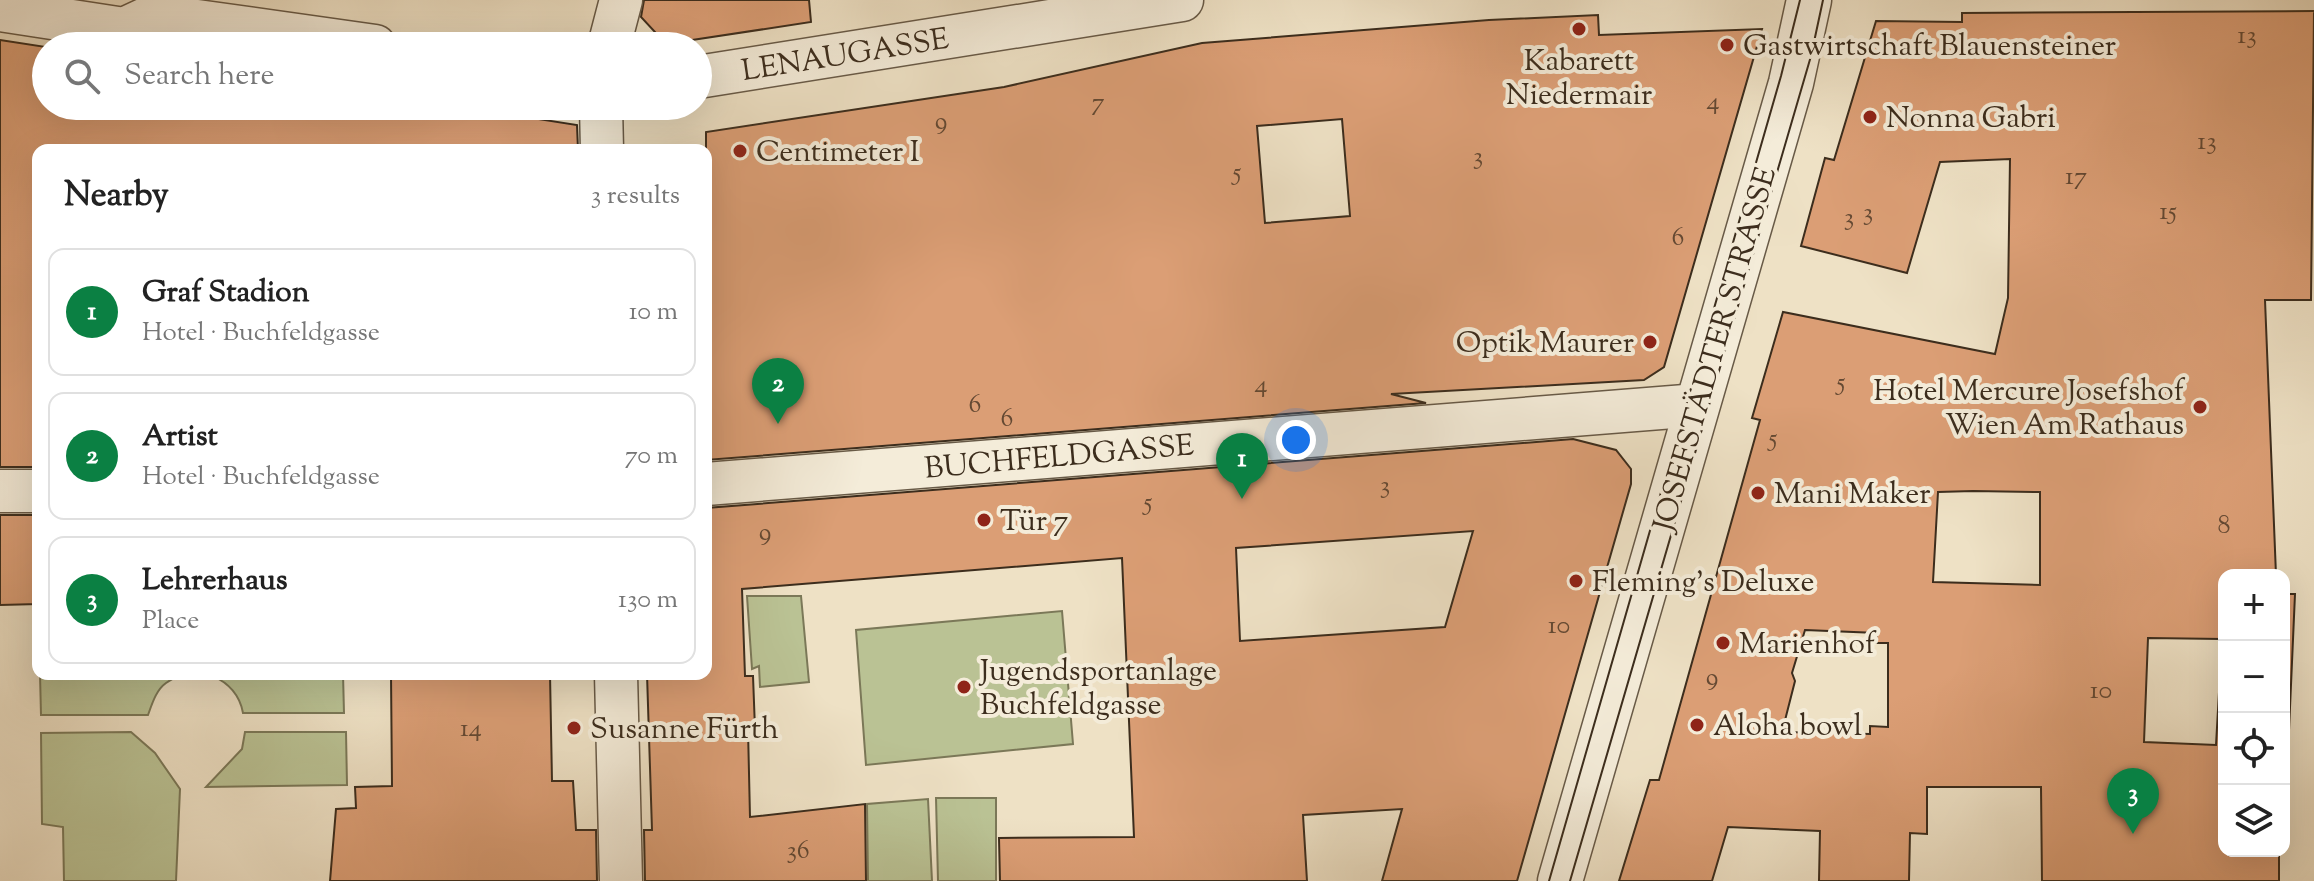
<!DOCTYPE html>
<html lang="en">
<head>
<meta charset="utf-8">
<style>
	body { margin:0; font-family:"Sorts Mill Goudy",serif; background:#f6f6f6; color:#222 }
	.controls { position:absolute; right:24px; bottom:24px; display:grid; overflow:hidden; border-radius:16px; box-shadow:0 8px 32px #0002 }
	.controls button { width:72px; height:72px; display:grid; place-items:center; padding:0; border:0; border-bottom:2px solid #e0e0e0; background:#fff; color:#222; font:40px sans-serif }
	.you { position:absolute; left:1296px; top:440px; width:28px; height:28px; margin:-20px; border:6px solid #fff; border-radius:50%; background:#1a73e8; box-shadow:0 0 0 12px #1a73e833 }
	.badge { display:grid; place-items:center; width:52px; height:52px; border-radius:50%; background:#0b8043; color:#fff; font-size:26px; font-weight:700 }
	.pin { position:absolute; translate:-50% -66px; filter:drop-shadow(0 2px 4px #0008) }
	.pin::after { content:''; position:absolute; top:42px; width:28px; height:24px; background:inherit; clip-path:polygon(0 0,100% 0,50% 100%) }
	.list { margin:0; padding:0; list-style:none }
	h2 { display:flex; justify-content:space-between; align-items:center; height:104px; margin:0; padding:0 32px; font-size:34px }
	h2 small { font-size:26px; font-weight:400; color:#767676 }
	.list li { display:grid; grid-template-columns:52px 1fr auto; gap:24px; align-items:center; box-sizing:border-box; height:128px; margin:0 16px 16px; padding:0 16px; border:2px solid #e0e0e0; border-radius:16px }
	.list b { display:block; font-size:30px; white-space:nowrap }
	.list p { margin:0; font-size:26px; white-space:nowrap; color:#767676 }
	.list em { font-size:26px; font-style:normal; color:#767676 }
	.icon { flex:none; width:44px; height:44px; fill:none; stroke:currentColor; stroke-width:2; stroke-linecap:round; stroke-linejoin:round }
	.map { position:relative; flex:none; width:2314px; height:881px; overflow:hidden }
	.search { position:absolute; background:#fff; box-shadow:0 8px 32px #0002; left:32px; top:32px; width:680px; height:88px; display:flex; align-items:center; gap:20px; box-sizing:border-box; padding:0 28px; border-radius:44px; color:#767676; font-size:30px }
	.panel { position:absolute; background:#fff; box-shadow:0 8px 32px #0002; left:32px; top:144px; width:680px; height:536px; border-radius:16px }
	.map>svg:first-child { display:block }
	.green { fill:#bac294; stroke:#7b7858; stroke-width:2 }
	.building { fill:#db9e75; stroke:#3c2d1d; stroke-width:2; fill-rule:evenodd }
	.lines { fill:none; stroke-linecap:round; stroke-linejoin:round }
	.minor-casing { stroke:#685a47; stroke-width:45 }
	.tertiary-casing { stroke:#685a47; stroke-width:47 }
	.minor { stroke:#f4ecd9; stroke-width:42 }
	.tertiary { stroke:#f4ecd9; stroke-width:44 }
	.tram { stroke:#3c2d1d; stroke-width:2 }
	.poi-dot { fill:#8f2418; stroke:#f4ecd9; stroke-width:3 }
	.labels { text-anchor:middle; stroke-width:8; stroke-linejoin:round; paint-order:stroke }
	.number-label { font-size:26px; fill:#644933 }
	.poi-label { font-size:30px; fill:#3c2d1d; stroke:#f4ecd9; text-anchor:start }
	.street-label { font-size:30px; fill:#3c2d1d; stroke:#f4ecd9 }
</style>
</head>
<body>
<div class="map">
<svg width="2314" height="881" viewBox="0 0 2314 881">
	<rect width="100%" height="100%" fill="#eee1c5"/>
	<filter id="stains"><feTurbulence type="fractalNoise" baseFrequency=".0025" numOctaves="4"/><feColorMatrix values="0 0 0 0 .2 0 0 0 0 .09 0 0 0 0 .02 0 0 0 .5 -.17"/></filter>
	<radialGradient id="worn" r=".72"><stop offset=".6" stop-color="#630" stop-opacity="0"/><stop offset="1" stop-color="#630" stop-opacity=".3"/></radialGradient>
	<g class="green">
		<path d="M747,596H801L809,682L760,687L759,666L752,669Z"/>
		<path d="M1062,611L1073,744L866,765L856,630Z"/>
		<path d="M40,674H343L344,713H243C237,678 196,661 166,683C156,690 152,704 148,715H41Z"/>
		<path d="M131,732L155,753L180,789L176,881H64L63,827L42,824L41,733Z"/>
		<path d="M245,732H346L347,785L206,787L242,749Z"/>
		<path d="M936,798H996V881H938Z"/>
		<path d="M928,799L932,881H868L867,804Z"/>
	</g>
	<g class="building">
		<path d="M644,0H809L811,22L666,44L641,17Z"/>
		<path d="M2314,11L2311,300H2265L2276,575H2224V851H2279V881H2042L2041,787H1927V834L1910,833L1909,881H1819L1820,831L1728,827L1712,881H1619L1650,780H1659L1760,420L1752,418L1783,312L1995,354L2008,298L2010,159L1940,162L1907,273L1801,246L1825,158L1834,160L1876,21L1962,22V13ZM1973,491L2040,492V585L1933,582L1938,492ZM1805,630L1877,633L1876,643H1888V727L1870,726V734L1782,732L1795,681L1792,673ZM2148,638L2222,639L2216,745L2144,742Z"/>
		<path d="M1598,15L1599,35L1762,29L1664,367L1644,380L1391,394L1426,403L706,460V132L1004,87L1202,43L1489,20ZM1342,119L1350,216L1265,223L1257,126Z"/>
		<path d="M0,40L46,47V106H454L577,125L578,150H38V467H0Z"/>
		<path d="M1573,439L1616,450L1631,469V484L1517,881H1382L1402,809L1303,815L1307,881H1000L999,838L1134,837L1122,558L742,589L745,676H753L755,729H748L750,817L865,804L866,881H645L644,830H652L647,674H706V508ZM1473,531L1445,627L1240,641L1236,548Z"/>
		<path d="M0,515H38V604L0,605Z"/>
		<path d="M2284,594H2295L2286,798H2284Z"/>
		<path d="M391,674H550L552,781H573L576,830H596L597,881H330L336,809L356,808L355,787L392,786Z"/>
	</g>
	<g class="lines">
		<defs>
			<g id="minor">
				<path d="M0,10L124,29L154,15L375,46"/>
				<path d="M609,46L621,0"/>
				<path d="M698,77L1182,0"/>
				<path d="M601,106L602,150"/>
				<path d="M706,484L1698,405"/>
				<path d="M0,491H38"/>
				<path d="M616,674L621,881"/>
			</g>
			<path id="tertiary" d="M1560,881L1791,83L1809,0"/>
		</defs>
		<use href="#minor" class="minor-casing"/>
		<use href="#tertiary" class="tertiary-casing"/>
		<use href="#minor" class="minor"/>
		<use href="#tertiary" class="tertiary"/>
		<g class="tram">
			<path d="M1549,881L1781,76L1800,0"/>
			<path d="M1570,881L1811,56L1823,0"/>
		</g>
	</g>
	<g class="poi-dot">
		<circle cx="1579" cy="29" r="8"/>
		<circle cx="1727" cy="45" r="8"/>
		<circle cx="1870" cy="117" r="8"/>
		<circle cx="740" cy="151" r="8"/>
		<circle cx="1650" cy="342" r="8"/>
		<circle cx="2200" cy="407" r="8"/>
		<circle cx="1758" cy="493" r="8"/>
		<circle cx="984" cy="520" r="8"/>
		<circle cx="1576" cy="581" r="8"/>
		<circle cx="1723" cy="643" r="8"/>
		<circle cx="964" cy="687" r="8"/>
		<circle cx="1697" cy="725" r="8"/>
		<circle cx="574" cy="728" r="8"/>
	</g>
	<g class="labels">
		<g class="number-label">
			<text x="2247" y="43">13</text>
			<text x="1713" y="109">4</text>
			<text x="1098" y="110">7</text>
			<text x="941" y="129">9</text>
			<text x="2207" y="149">13</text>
			<text x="1478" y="164">3</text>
			<text x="1237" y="180">5</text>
			<text x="2076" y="184">17</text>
			<text x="2168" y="219">15</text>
			<text x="1868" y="220">3</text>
			<text x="1849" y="225">3</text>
			<text x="1678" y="245">6</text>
			<text x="1841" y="390">5</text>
			<text x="1261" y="392">4</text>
			<text x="975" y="412">6</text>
			<text x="1007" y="426">6</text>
			<text x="1773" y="446">5</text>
			<text x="1385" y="493">3</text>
			<text x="1148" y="510">5</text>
			<text x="2224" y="533">8</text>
			<text x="765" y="540">9</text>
			<text x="1559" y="633">10</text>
			<text x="1712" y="685">9</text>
			<text x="2101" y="698">10</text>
			<text x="471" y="736">14</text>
			<text x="798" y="858">36</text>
		</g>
		<g class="poi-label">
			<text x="1743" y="55">Gastwirtschaft Blauensteiner</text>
			<text x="1579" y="70" text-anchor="middle">Kabarett<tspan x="1579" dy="34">Niedermair</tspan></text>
			<text x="1886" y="127">Nonna Gabri</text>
			<text x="756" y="161">Centimeter I</text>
			<text x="1634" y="352" text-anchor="end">Optik Maurer</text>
			<text x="2184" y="400" text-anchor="end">Hotel Mercure Josefshof<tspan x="2184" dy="34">Wien Am Rathaus</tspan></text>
			<text x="1774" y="503">Mani Maker</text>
			<text x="1000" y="530">Tür 7</text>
			<text x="1592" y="591">Fleming's Deluxe</text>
			<text x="1739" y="653">Marienhof</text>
			<text x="980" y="680">Jugendsportanlage<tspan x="980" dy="34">Buchfeldgasse</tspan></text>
			<text x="1713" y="735">Aloha bowl</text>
			<text x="590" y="738">Susanne Fürth</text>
		</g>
		<g class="street-label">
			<text transform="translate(845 54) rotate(-9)" y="10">LENAUGASSE</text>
			<text transform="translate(1714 349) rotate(-74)" y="10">JOSEFSTÄDTER STRASSE</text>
			<text transform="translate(1059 456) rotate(-5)" y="10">BUCHFELDGASSE</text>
		</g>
	</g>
	<rect width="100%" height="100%" filter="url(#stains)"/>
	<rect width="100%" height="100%" fill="url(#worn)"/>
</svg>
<div class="controls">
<button>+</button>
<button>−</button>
<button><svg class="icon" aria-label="locate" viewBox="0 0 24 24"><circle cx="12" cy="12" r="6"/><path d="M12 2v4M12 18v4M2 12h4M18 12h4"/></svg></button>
<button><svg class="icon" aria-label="layers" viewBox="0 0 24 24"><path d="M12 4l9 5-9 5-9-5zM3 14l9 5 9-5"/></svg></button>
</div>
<div class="you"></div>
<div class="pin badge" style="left:1242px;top:499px">1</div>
<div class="pin badge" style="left:778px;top:424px">2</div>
<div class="pin badge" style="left:2133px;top:834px">3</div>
<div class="search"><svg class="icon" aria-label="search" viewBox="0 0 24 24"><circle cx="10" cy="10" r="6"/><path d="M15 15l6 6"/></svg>Search here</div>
<section class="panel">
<h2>Nearby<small>3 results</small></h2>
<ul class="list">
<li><span class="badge">1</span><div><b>Graf Stadion</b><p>Hotel · Buchfeldgasse</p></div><em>10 m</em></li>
<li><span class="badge">2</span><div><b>Artist</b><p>Hotel · Buchfeldgasse</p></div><em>70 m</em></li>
<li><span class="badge">3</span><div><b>Lehrerhaus</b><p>Place</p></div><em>130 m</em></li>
</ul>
</section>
</div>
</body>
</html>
